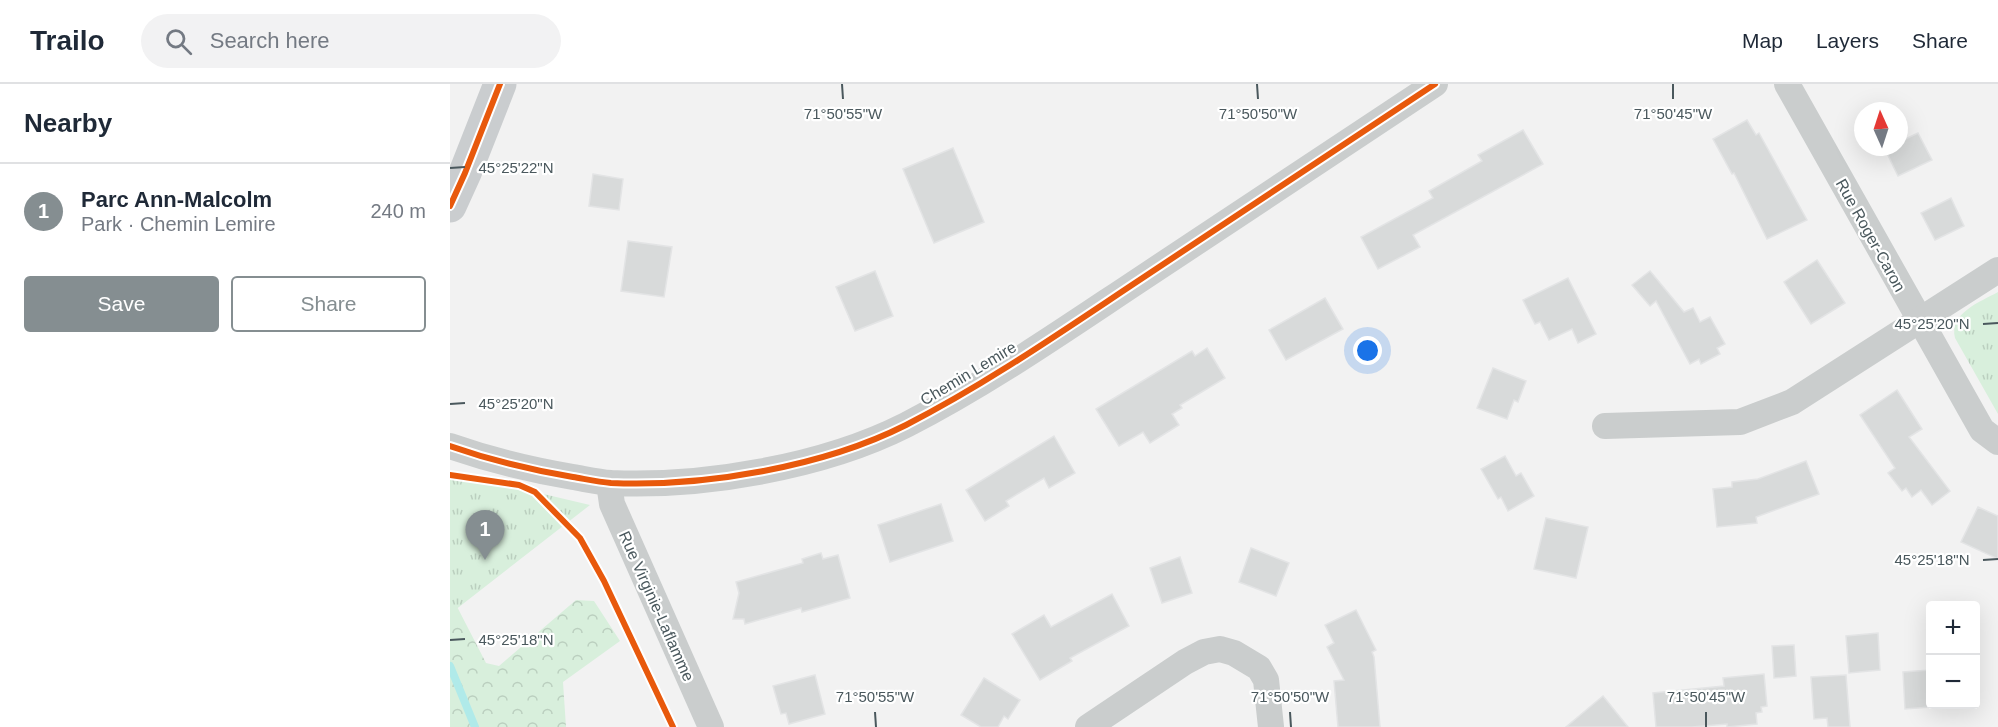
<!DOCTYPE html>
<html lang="en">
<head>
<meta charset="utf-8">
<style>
	body { margin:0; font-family:Helvetica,sans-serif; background:#f2f2f3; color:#1f2937 }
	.controls { position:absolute; right:18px; bottom:18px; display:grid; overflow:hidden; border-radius:6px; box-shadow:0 6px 24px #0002 }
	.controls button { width:54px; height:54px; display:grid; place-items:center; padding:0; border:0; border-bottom:2px solid #e0e1e3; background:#fff; color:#1f2937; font:30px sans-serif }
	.compass { position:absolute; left:1404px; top:18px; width:54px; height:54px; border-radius:50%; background:#fff; box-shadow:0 6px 24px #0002; rotate:357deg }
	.you { position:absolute; left:918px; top:267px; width:21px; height:21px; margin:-15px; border:4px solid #fff; border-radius:50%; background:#1a73e8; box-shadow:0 0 0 9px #1a73e833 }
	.badge { display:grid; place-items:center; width:39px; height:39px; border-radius:50%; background:#858e91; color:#fff; font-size:20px; font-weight:700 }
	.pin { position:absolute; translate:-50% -50px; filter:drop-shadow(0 2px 3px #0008) }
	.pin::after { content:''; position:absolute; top:32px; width:21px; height:18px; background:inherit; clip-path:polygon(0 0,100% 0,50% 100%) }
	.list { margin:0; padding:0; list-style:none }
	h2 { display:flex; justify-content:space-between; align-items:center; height:78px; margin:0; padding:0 24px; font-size:26px }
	h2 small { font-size:20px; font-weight:400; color:#747a83 }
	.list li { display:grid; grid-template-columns:39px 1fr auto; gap:18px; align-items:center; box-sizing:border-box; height:96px; padding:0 24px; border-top:2px solid #e0e1e3 }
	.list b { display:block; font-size:22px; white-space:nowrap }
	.list p { margin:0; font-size:20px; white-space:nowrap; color:#747a83 }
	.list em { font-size:20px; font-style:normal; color:#747a83 }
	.actions { display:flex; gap:12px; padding:18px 24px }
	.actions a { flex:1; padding:14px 0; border:2px solid #858e91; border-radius:6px; text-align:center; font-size:21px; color:#858e91 }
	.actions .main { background:#858e91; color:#fff }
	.icon { flex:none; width:33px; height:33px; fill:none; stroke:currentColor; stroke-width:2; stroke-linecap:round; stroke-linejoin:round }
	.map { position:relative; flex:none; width:1548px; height:643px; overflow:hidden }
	header { display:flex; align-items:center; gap:36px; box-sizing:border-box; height:84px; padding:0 30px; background:#fff; border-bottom:2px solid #e0e1e3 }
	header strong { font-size:28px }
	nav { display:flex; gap:33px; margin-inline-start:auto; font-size:21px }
	.search { width:420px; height:54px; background:#f2f2f3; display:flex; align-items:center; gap:15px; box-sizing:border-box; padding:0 21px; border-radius:33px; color:#747a83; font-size:22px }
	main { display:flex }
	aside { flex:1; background:#fff }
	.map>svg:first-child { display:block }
	.forest { fill:url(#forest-crowns) }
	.park { fill:url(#park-tufts) }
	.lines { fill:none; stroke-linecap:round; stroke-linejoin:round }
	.stream { stroke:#b0eae9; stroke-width:8 }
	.building { fill:#d8dada; stroke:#e3e4e5; stroke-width:1.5 }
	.street { stroke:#cacdcd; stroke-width:26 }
	.secondary { stroke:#cacdcf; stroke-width:33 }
	.cycleway-casing { stroke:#fff; stroke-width:10 }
	.cycleway { stroke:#e8590c; stroke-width:6 }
	.ticks { fill:none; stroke:#4a585d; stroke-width:2 }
	.labels { text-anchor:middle; stroke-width:4.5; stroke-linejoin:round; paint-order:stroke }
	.street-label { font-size:16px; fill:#4a585d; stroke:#fff }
	.ticks-label { font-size:15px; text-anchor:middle; fill:#4a585d; stroke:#fff; stroke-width:4.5; stroke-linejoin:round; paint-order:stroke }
</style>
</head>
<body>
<header>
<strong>Trailo</strong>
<div class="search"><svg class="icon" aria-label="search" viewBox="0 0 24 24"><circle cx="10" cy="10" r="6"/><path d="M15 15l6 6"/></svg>Search here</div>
<nav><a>Map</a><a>Layers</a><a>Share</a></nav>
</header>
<main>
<aside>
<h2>Nearby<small></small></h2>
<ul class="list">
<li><span class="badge">1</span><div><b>Parc Ann-Malcolm</b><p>Park · Chemin Lemire</p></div><em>240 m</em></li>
</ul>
<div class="actions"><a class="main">Save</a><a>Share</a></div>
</aside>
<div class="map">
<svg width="1548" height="643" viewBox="0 0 1548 643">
	<defs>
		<pattern id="forest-crowns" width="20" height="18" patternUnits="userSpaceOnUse" patternTransform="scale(1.5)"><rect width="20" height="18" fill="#d8efdc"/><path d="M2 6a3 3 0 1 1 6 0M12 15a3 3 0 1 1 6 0" fill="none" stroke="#bbcfbf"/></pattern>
		<pattern id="park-tufts" width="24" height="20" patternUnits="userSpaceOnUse" patternTransform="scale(1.5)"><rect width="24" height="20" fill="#d8efdc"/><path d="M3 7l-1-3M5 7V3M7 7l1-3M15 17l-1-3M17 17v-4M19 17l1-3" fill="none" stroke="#bbcfbf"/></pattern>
	</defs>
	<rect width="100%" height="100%" fill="#f2f2f2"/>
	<path class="forest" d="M0,509L36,579L49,582L126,516L144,517L170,557L113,598L116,643H0Z"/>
	<g class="park">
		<path d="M1548,208V330L1505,254C1499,229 1530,218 1548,208Z"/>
		<path d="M0,392L69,401L85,408L140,421L0,530Z"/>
	</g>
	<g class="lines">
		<path class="stream" d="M0,582L25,643"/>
	</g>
	<g class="building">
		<path d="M1297,36L1306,51L1309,49L1357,136L1317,155L1284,89L1282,90L1263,55Z"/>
		<path d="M1073,46L1093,80L963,151L970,163L928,185L911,153L983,114L979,107L1032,77L1028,71Z"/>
		<path d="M1468,49L1482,76L1448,92L1435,65L1449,63V58Z"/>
		<path d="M503,64L534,138L484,159L453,85Z"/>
		<path d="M143,90L173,95L169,126L139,122Z"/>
		<path d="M1501,114L1514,142L1485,156L1471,129Z"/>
		<path d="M178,157L222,163L214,213L171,207Z"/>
		<path d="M1367,176L1395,219L1361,240L1334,198Z"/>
		<path d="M425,187L443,232L405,247L386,203Z"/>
		<path d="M1200,187L1234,228L1243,224L1250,238L1260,233L1275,260L1267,264L1270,270L1251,280L1249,275L1240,280L1206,217L1200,222L1182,201Z"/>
		<path d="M1118,194L1146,250L1128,259L1122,245L1099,256L1090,238L1085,240L1073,216Z"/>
		<path d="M875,214L893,245L836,276L819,246Z"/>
		<path d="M757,264L775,294L730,321L732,324L722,330L729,341L700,359L693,348L669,362L646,325L742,267L745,272Z"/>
		<path d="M1043,284L1076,297L1068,318L1064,316L1057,335L1027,324Z"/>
		<path d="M1447,306L1472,345L1459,353L1500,407L1482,421L1471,406L1462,413L1456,404L1452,407L1438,389L1445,384L1410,331Z"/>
		<path d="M604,352L625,389L599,404L594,394L556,417L559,422L535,437L516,406Z"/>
		<path d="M1055,372L1066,392L1071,389L1084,412L1058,427L1051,413L1048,415L1031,385Z"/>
		<path d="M1356,377L1369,410L1306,433L1307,439L1267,443L1263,405L1282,403V398L1308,395Z"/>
		<path d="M491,420L503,457L440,478L428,441Z"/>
		<path d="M1528,423L1548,432V475L1511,458Z"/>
		<path d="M1096,434L1138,443L1126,494L1084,485Z"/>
		<path d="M801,464L839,479L826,512L789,498Z"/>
		<path d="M371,469L373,475L388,471L400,514L352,528L351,524L295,540L294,535H283L289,509L286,498L353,479L352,475Z"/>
		<path d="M730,473L742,509L712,519L700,484Z"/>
		<path d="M662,510L679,542L620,574L622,577L590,596L562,550L594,531L601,543Z"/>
		<path d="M906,526L926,566L922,568L924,573L930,643H888L884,597L894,596L877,563L884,559L875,541Z"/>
		<path d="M1428,549L1430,586L1399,589L1396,552Z"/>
		<path d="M1344,561L1346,592L1324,594L1322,562Z"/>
		<path d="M1480,586V623L1455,625L1453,588Z"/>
		<path d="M1314,590L1317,622L1311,623L1312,628L1306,629L1307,640L1277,643V640L1242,643H1206L1203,609L1274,602L1273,594Z"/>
		<path d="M365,591L375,630L339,640L336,629L331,630L323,602Z"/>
		<path d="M1396,591L1400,643H1378L1377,634L1364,635L1361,593Z"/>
		<path d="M534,594L570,616L558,635L554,632L548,643H531L511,631Z"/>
		<path d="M1153,612L1178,643H1116Z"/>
	</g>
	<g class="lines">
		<g class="street">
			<path d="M1337,0L1532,346L1548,358"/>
			<path d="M1155,342L1290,338L1342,318L1548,186"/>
			<path d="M0,362C40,376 81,386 123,393C135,395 148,398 161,399C254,403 373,383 456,341C538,299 614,246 691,195C789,130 887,65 985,0"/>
			<path d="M159,399L162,420L261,643"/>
			<path d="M638,643L735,578L754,568L770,565L784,569L809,584L816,596L821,643"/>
		</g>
		<path class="secondary" d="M0,122L15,89L50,0"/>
		<defs>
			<g id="cycleway">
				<path d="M0,122L15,89L50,0"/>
				<path d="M0,362C40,376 81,386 123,393C135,395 148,398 161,399C254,403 373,383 456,341C538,299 614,246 691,195C789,130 887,65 985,0"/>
				<path d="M0,391L69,401L85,408L130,454L154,497L223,643"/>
			</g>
		</defs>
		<use href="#cycleway" class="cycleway-casing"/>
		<use href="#cycleway" class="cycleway"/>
	</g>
	<path class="ticks" d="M392,0L393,15M807,0L808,15M1223,0V15M0,84L15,83M1533,240L1548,239M0,320L15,319M1533,476L1548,475M0,556L15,555M425,628L426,643M840,628L841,643M1256,628V643"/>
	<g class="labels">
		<g class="street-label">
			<text transform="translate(1421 151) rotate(61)" y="6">Rue Roger-Caron</text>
			<text transform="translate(518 289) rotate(-31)" y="6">Chemin Lemire</text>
			<text transform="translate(207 522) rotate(66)" y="6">Rue Virginie-Laflamme</text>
		</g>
	</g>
	<g class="ticks-label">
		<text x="393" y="35">71°50'55"W</text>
		<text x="808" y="35">71°50'50"W</text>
		<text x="1223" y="35">71°50'45"W</text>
		<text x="66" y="89">45°25'22"N</text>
		<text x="1482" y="245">45°25'20"N</text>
		<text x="66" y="325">45°25'20"N</text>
		<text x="1482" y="481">45°25'18"N</text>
		<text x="66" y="561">45°25'18"N</text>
		<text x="425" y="618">71°50'55"W</text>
		<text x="840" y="618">71°50'50"W</text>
		<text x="1256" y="618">71°50'45"W</text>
	</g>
</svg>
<div class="controls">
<button>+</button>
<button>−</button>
</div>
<svg class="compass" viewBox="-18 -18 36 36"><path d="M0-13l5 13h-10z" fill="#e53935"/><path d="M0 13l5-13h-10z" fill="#747a83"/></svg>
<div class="you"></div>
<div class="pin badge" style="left:35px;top:476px">1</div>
</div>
</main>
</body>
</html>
